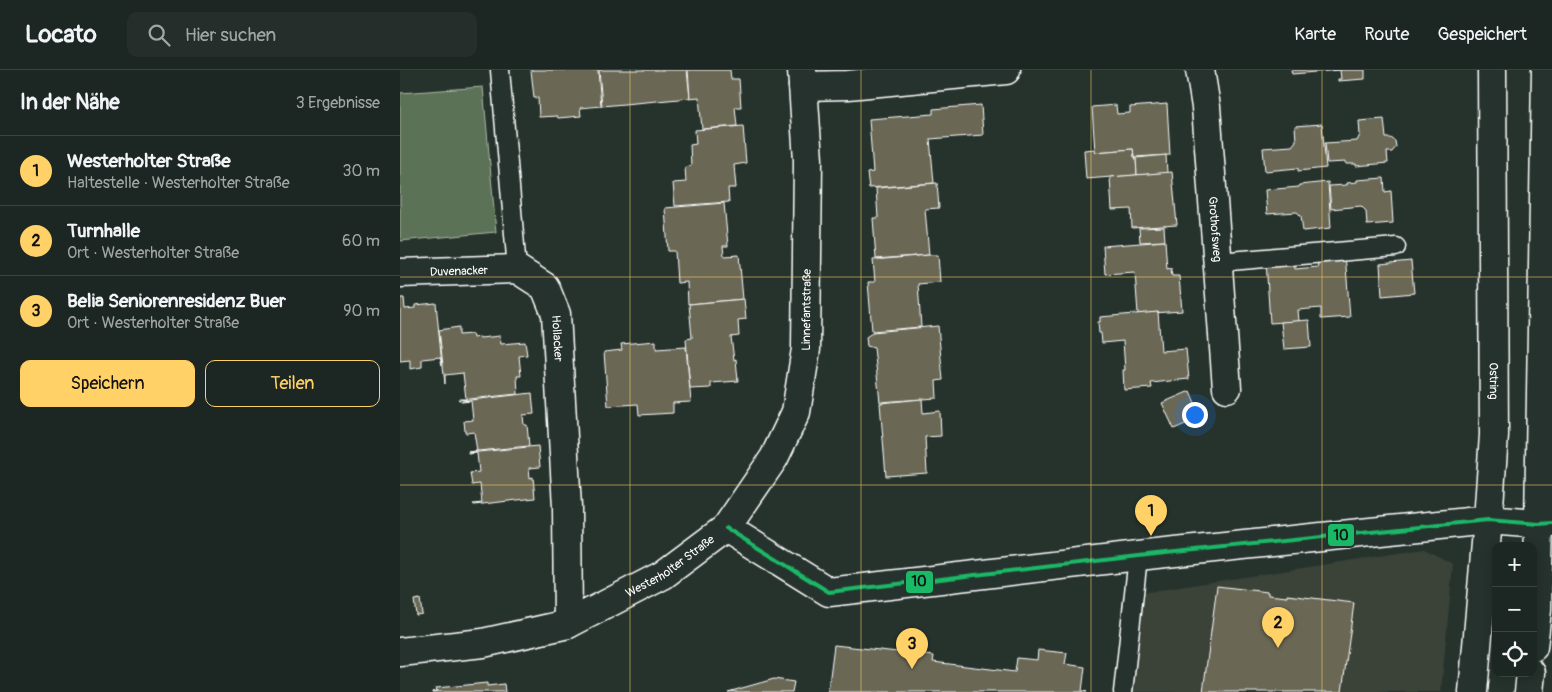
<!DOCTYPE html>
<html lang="de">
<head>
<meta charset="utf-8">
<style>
	body { margin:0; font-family:Pangolin,sans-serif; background:#252e2a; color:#f1f3f6 }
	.controls { position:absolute; right:15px; bottom:15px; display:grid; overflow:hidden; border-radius:10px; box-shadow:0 2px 12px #0003 }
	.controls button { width:45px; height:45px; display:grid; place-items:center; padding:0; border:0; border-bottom:1px solid #3a4340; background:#1c2622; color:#f1f3f6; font:25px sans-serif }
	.you { position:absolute; left:794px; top:344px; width:18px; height:18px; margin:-12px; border:4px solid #fff; border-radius:50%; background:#1a73e8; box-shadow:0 0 0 8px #1a73e833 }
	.badge { display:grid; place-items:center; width:32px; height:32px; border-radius:50%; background:#ffd166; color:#111; font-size:16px; font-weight:700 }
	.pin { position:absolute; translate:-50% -41px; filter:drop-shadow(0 1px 2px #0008) }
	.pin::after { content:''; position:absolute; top:26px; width:18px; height:15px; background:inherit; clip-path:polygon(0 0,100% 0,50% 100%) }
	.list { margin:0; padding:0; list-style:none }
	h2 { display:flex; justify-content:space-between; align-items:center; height:65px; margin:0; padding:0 20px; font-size:21px }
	h2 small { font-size:16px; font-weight:400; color:#a0a5a5 }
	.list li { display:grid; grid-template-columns:32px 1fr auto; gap:15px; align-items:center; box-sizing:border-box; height:70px; padding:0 20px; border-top:1px solid #3a4340 }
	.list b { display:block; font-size:19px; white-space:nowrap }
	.list p { margin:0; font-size:16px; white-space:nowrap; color:#a0a5a5 }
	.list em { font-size:16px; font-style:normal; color:#a0a5a5 }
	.actions { display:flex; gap:10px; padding:15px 20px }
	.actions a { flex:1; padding:11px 0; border:1px solid #ffd166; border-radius:10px; text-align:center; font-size:18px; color:#ffd166 }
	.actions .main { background:#ffd166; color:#111 }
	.icon { flex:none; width:28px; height:28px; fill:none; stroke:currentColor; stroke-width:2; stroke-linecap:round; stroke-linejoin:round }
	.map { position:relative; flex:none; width:1152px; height:622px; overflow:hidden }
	header { display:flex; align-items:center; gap:30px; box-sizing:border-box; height:70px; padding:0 25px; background:#1c2622; border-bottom:1px solid #3a4340 }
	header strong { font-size:24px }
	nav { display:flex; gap:28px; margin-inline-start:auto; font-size:18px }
	.search { width:350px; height:45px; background:#252e2a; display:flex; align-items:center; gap:12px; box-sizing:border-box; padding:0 18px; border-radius:10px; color:#a0a5a5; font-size:19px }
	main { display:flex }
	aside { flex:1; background:#1c2622 }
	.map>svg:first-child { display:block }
	.built { fill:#3b4339 }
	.green { fill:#5c7256; stroke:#aeb8aa }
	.building { fill:#6b6854; stroke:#fff }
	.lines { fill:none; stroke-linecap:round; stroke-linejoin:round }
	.service-casing { stroke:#fff; stroke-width:21 }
	.minor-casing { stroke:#fff; stroke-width:31 }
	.secondary-casing { stroke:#fff; stroke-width:31 }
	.primary-casing { stroke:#fff; stroke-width:31 }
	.service { stroke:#26332d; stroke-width:18 }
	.minor { stroke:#26332d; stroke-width:28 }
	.secondary { stroke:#26332d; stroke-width:28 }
	.primary { stroke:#26332d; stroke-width:28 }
	.bus-1-casing { stroke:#26332d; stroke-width:8 }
	.bus-1 { stroke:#1ab867; stroke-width:4 }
	.grid { fill:none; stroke:#ffd166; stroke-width:1; stroke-opacity:0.55 }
	.labels { text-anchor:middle; stroke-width:4.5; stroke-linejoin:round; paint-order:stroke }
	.street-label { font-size:12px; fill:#fff; stroke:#26332d }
	.line-badge { stroke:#26332d; stroke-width:2 }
	.pale-badge-label { font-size:14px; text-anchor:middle; font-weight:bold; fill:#111 }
</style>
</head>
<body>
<header>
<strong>Locato</strong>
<div class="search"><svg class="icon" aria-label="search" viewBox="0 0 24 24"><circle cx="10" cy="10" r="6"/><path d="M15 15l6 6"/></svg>Hier suchen</div>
<nav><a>Karte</a><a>Route</a><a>Gespeichert</a></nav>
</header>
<main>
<aside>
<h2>In der Nähe<small>3 Ergebnisse</small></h2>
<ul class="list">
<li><span class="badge">1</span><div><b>Westerholter Straße</b><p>Haltestelle · Westerholter Straße</p></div><em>30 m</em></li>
<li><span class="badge">2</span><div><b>Turnhalle</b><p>Ort · Westerholter Straße</p></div><em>60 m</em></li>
<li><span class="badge">3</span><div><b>Belia Seniorenresidenz Buer</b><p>Ort · Westerholter Straße</p></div><em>90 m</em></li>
</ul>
<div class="actions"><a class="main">Speichern</a><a>Teilen</a></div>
</aside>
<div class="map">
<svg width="1152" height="622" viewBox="0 0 1152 622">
	<rect width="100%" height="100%" fill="#26332d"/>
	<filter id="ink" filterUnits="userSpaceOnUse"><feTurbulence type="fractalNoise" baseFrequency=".02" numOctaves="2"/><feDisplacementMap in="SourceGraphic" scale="10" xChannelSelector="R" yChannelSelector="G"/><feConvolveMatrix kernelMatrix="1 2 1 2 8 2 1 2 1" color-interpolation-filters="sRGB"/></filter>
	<g filter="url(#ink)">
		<path class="built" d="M1024,479L1053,494L1041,622H728L741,523Z"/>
		<path class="green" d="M83,17L96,162L0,171V23Z"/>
		<g class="building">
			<path d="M131,0H198L201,36L180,38L181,46L158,48L157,46L139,47L138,28H134Z"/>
			<path d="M199,0H287L290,28L202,36Z"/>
			<path d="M288,0H330L331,9H339L341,37H335L337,56L302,59L299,27L290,28Z"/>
			<path d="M891,0H965V9L938,11V9H941L940,0L892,4Z"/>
			<path d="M767,34L770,85L734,87L733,79L695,82L692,37L716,35L717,44L730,43V37Z"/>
			<path d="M581,35L583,65L530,69L534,113L469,118L467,103L473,102L469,49L533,44V39Z"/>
			<path d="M984,49L986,68H991L995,71L996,77L992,82H987L988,93L956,96V94H946V92L927,93L925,73L957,71L960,65L959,51Z"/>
			<path d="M922,54L926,98L898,101V98L865,101L863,78L892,76L896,71L895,56Z"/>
			<path d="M343,56L346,93L334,95L336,118H328L329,132L275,136L273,113L286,112L285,97L291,96L290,75L296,74L295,60Z"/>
			<path d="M695,79V82L733,79L734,87L736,88L737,105L686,109L684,80Z"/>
			<path d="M766,85L767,103L737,105L736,88Z"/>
			<path d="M772,102L777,155L732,158L731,139L712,140L710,107Z"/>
			<path d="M984,108L985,122L991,121L993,153L967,155L966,141L961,136L931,139L929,116L947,115V113L957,112V110Z"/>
			<path d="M928,112L931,158L903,161L901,146L897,142L867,144L865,120L899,117V115Z"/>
			<path d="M537,113L539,138L525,139L529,185L476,189L473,148H478L476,118Z"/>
			<path d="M324,133L328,176H323L324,186L339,185L343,229L288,234L287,212L277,213L275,181H268L265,138Z"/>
			<path d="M764,157L765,171L740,172L739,158Z"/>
			<path d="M765,171L767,199L771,198L772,206H779L782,241L738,244L735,202L705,204L703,176Z"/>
			<path d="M945,184L950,247L921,249V238L898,240L899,251L870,253L866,191L894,188L895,199L918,197L916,187Z"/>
			<path d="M529,185H538L540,212L518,214L521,257L472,261L468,212H475L473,190Z"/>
			<path d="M1011,191L1014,223L982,226L980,194Z"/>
			<path d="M0,228H4L5,239L15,238V235L36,233L42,295L40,287L22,289V297L10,299V290L0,291Z"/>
			<path d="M344,229L346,249L338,250L339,266L331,267L334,290L336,289L338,311L311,313V318L290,319L286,269L292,268L289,234Z"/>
			<path d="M758,242L761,281L786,279L789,309L751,313L752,318L724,320L723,300H725L723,271L702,273L701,263H699L698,252H700V247Z"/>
			<path d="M909,250L911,277L884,279L881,252Z"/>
			<path d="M538,256L543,310L536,311L537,328L480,332L474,278L467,276L466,267L472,263V262Z"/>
			<path d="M59,257V265L72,264L73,268L80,267V268L100,266L101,274L125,272L127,285L119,286L121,306H117L118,324L59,330L58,329H66L63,303L45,305V314L39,260Z"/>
			<path d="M256,271V279L286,277L291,332L273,333V343L239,345L238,334L208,336L204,282L222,280L221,274Z"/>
			<path d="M790,321L801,347L774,359L762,333Z"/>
			<path d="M132,323L134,344L123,345L124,355H127L129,376L68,382L77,381L74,362L66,363L65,361L64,351L73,350L71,331L62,332V331Z"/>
			<path d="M522,329L523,343L540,341L541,366L525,367L527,403L486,406L480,333Z"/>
			<path d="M138,376L140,397L129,398L130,408L133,407L135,428L74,435L73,434L82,433L80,414L72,415L70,403L79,402L77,383L68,384V383Z"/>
			<path d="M817,516L868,522V525L887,527V525L954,533L942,622H803Z"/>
			<path d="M20,529L22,544L16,545L14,530Z"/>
			<path d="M434,575L534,586L533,592L615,602L617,588L637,590L638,580L667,583L665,594L685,597L682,621L687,622H428Z"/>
			<path d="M374,609L394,612L392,622H328Z"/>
			<path d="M87,613V616L104,614L105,622H32L37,621L36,618Z"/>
		</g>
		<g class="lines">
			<defs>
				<g id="service">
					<path d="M100,0L117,199"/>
					<path d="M818,192L996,177"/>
					<path d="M723,622L738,487"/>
				</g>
				<g id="minor">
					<path id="s1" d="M800,0L806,37L827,318"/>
					<path d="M403,16L448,15L606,0"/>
					<path id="s2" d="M0,203L117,199L145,217L156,244L167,437L168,554"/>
					<path d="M326,458L429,522L756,484L1088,450"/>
					<path id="s3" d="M0,582L83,573L168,554L263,505L326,458L374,388L396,342L406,279L408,90L402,0"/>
				</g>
				<g id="secondary">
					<path d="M1133,577L1137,540L1139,454"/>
					<path d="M1073,622L1088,450"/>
					<path d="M1129,622L1131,603"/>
				</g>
				<g id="primary">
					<path id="s4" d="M1092,0L1094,365L1088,450L1139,454L1152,453"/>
					<path d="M1139,454L1146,0"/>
				</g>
			</defs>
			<use href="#service" class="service-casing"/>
			<use href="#minor" class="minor-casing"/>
			<use href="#secondary" class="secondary-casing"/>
			<use href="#primary" class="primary-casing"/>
			<use href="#service" class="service"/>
			<use href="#minor" class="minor"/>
			<use href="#secondary" class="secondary"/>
			<use href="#primary" class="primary"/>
			<defs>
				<path id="bus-1" d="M326,458L429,522L756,484L1088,450L1139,454L1152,453"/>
			</defs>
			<use href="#bus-1" class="bus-1-casing"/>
			<use href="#bus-1" class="bus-1"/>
		</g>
	</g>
	<path class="grid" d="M230,0V622M461,0V622M691,0V622M922,0V622M0,207H1152M0,415H1152"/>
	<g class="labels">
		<g class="street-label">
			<text dy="4" stroke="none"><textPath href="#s1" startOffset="160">Grothofsweg</textPath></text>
			<text dy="4" stroke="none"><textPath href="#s2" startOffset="59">Duvenacker</textPath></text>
			<text dy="4" stroke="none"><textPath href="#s3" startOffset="595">Linnefantstraße</textPath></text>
			<text dy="4" stroke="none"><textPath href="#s2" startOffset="204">Hollacker</textPath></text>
			<text dy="4" stroke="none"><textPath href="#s4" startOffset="311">Ostring</textPath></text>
			<text dy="4" stroke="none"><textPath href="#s3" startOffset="288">Westerholter Straße</textPath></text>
		</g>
	</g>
	<g class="line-badge">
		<rect x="927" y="453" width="28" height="24" rx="5" fill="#1ab867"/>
		<rect x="505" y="500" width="29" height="24" rx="5" fill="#1ab867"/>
	</g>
	<g class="pale-badge-label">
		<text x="941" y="470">10</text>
		<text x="519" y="516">10</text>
	</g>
</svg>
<div class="controls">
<button>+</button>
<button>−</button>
<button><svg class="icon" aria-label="locate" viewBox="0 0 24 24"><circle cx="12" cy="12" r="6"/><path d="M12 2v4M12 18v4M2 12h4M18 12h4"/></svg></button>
</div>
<div class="you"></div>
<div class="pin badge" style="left:751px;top:466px">1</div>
<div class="pin badge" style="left:878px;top:578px">2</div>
<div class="pin badge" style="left:512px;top:599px">3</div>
</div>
</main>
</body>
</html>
